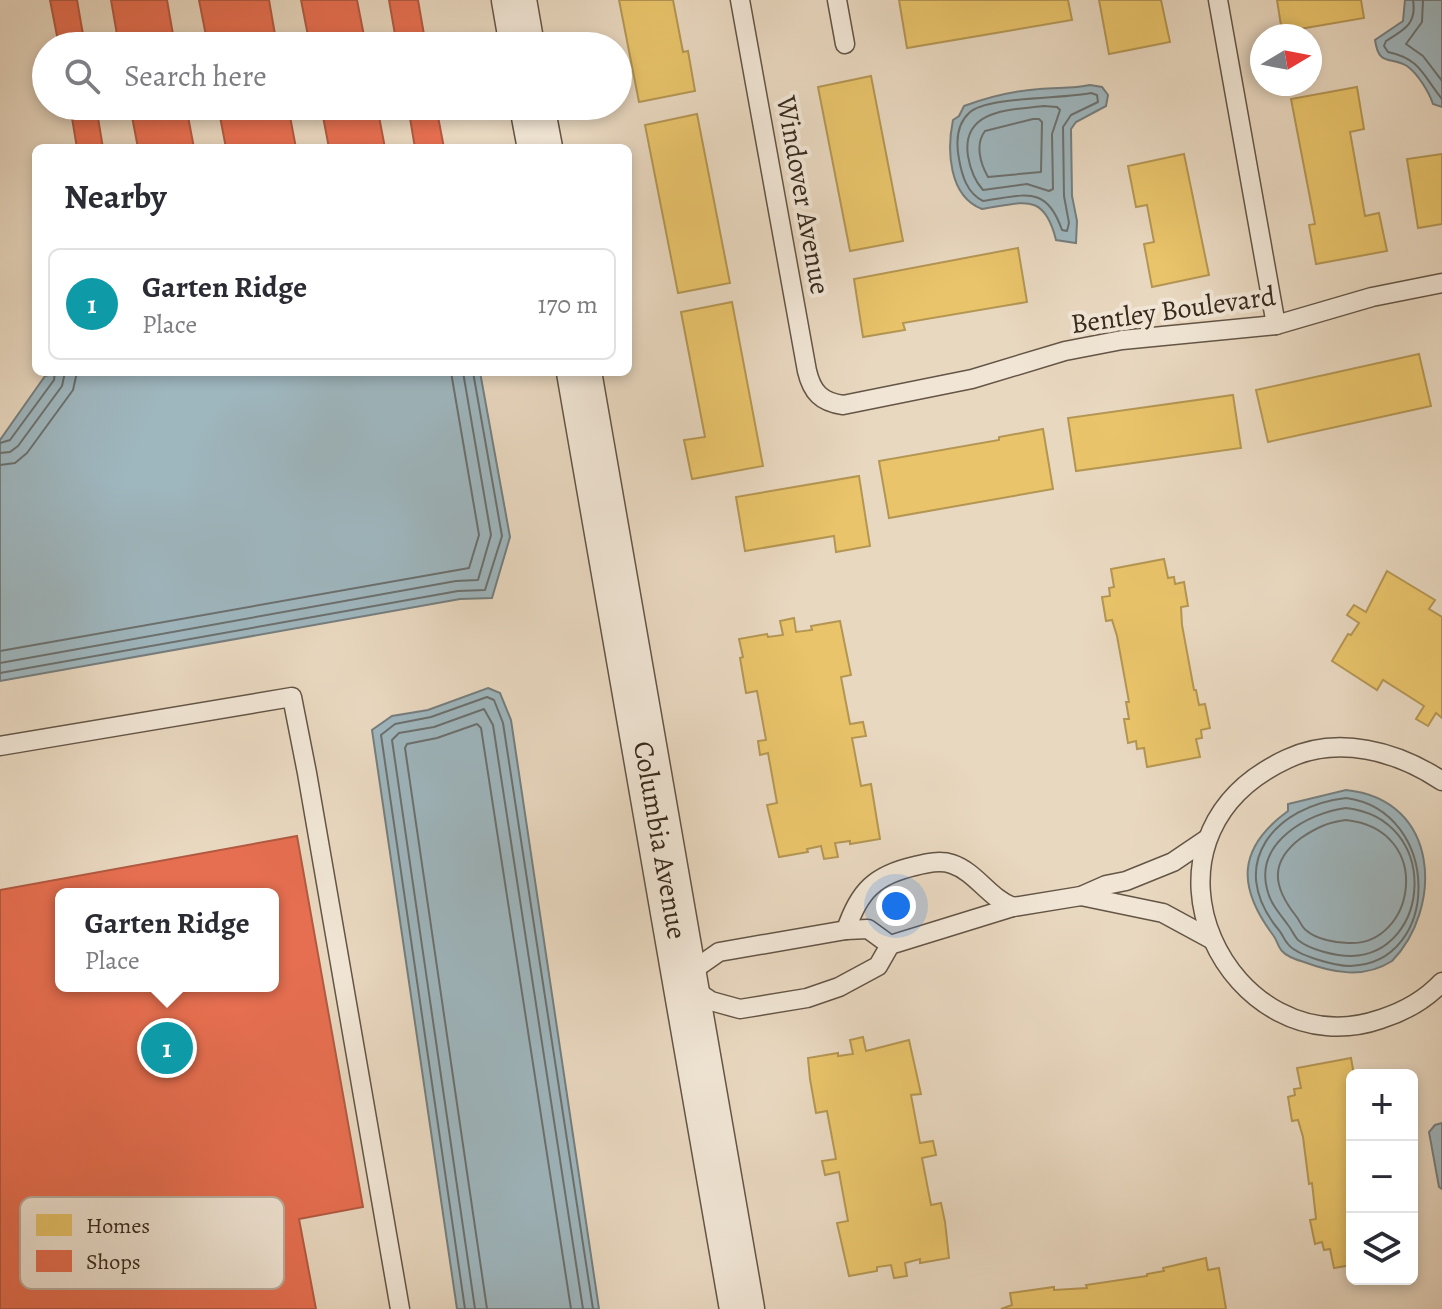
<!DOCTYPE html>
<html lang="en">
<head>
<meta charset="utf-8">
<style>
	body { margin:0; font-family:Alegreya,serif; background:#f2f2f3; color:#2b2b33 }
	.controls { position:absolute; right:24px; bottom:24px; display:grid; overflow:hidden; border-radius:12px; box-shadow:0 4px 12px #0003 }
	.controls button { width:72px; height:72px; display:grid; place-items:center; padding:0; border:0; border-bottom:2px solid #e1e1e2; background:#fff; color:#2b2b33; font:40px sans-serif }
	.compass { position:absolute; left:1250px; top:24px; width:72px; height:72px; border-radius:50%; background:#fff; box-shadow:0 4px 12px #0003; rotate:80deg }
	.you { position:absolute; left:896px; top:906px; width:28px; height:28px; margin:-20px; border:6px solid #fff; border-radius:50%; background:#1a73e8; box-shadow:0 0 0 12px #1a73e833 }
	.badge { display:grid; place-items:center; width:52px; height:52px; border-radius:50%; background:#8f2418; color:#fff; font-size:26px; font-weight:700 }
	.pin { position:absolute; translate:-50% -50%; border:4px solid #fff; box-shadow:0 2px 8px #0006 }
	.popup { position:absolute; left:55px; top:888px; width:224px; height:104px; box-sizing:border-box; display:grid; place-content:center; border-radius:12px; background:#fff; filter:drop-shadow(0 2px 6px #0005); font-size:26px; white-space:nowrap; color:#7c7c81 }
	.popup b { font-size:30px; color:#2b2b33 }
	.popup::after { content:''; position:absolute; left:50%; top:100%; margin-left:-16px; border:16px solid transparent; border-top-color:#fff }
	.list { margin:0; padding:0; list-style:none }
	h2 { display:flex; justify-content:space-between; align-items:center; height:104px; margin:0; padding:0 32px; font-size:34px }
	h2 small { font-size:26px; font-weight:400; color:#7c7c81 }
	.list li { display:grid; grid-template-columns:52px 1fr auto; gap:24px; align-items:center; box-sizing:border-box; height:112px; margin:0 16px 16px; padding:0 16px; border:2px solid #e1e1e2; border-radius:12px }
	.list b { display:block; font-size:30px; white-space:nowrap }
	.list p { margin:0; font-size:26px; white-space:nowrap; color:#7c7c81 }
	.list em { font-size:26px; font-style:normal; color:#7c7c81 }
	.icon { flex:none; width:44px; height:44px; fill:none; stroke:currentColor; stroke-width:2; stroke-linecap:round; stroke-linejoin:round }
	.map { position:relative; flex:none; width:1442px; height:1309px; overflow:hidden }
	.search { position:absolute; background:#fff; box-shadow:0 4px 12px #0003; left:32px; top:32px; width:600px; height:88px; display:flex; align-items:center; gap:20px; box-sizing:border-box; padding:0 28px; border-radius:44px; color:#7c7c81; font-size:30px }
	.panel { position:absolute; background:#fff; box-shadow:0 4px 12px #0003; left:32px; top:144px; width:600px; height:232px; border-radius:12px }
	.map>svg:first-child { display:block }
	.water { fill:#9eb6be; stroke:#757e7e; stroke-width:2 }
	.homes { fill:#e9c46a; stroke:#b49653; stroke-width:2 }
	.shops { fill:#e76f51; stroke:#b25a41; stroke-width:2; fill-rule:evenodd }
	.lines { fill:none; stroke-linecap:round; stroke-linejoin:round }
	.shore { stroke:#6b706e; stroke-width:2 }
	.service-casing { stroke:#645546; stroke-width:21 }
	.tertiary-casing { stroke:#645546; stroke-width:47 }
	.service { stroke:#f1e6d6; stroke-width:18 }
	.tertiary { stroke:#f1e6d6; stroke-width:44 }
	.labels { text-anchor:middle; stroke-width:8; stroke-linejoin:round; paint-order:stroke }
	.street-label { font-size:28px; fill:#38291d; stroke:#f1e6d6 }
	.key { fill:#f1e6d6; stroke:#baad9e; stroke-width:2 }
	.key-label { font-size:22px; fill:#38291d }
</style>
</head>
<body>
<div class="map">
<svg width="1442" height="1309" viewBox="0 0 1442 1309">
	<rect width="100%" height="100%" fill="#e9d8c0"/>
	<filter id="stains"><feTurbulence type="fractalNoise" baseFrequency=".0025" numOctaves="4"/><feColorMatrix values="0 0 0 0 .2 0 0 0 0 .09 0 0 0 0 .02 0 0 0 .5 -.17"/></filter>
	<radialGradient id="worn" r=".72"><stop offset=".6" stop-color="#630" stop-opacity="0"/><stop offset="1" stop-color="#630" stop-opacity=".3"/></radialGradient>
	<g class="water">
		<path d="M1405,0H1442V107L1433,104C1429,92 1418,74 1407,66C1390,56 1379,67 1375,40L1403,21Z"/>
		<path d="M1090,85L1102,87L1108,95L1106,106L1076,122L1071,129L1072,196L1077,221L1076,243L1056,240C1044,191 1023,203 982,209C948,196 947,149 953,120L959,116L964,106C988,97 1013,91 1039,89C1056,87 1072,89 1090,85Z"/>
		<path d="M58,372H480L510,537L492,598L460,599L0,681V440L45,376Z"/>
		<path d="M488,688L500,693L511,720L599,1309H457L372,730L392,716L428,710Z"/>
		<path d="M1346,790C1442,800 1442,910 1392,961C1364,979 1333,973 1304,962C1297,960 1287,957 1282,951C1278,947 1277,940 1273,935C1237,887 1237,848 1288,811V804Z"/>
		<path d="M1442,1123V1189L1439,1187L1429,1132L1435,1125Z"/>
	</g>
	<g class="homes">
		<path d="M619,0H673L683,52L688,51L695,91L639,102Z"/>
		<path d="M899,0H1068L1072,20L907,48Z"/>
		<path d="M1099,0H1161L1170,42L1109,54Z"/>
		<path d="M1277,0H1361L1364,18L1282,32Z"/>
		<path d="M871,76L903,241L850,251L818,87Z"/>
		<path d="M1357,87L1364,129L1350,132L1365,216L1379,213L1387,251L1316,264L1309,225L1315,224L1291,99Z"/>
		<path d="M697,114L730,283L678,293L645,125Z"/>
		<path d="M1184,154L1209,275L1152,287L1144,244L1154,242L1147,205L1136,207L1128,166Z"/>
		<path d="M1442,154V224L1418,228L1407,159Z"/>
		<path d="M1018,248L1027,302L903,323L905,330L863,337L854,279Z"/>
		<path d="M732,302L763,466L692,479L684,440L705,437L681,312Z"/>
		<path d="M1419,354L1431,406L1268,442L1256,390Z"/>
		<path d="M1233,395L1241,448L1076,471L1068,418Z"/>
		<path d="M1043,429L1053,489L889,518L879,461L999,440V437Z"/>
		<path d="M859,476L870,546L836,552L834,536L745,551L736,497Z"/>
		<path d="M1164,559L1168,578L1174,577L1175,584L1184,582L1188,606L1181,607L1182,625L1194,690H1196L1199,705L1205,704L1210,728L1201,730L1202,738L1196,739L1200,757L1147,767L1144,748L1137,749L1136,741L1128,743L1124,719H1129L1126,702H1129L1117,636L1112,620L1106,621L1102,597L1110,596L1109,588L1114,587L1111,569Z"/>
		<path d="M1387,571L1435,600L1429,609L1442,617V718L1436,713L1428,726L1416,719L1424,706L1383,680L1377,690L1332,661L1348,634L1351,635L1359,623L1347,615L1354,605L1366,612Z"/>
		<path d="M794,618L796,632L812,630L811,626L840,621L851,675L841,677L850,724L863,722L866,736L852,738L861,786L871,784L880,839L850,844V841L835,843L838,857L824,859L821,846L807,849L808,852L779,857L767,805L777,803L768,753L760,755L758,741L766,740L757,691L746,693L740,658L743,657L739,639L767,634L768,637L783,635L780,621Z"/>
		<path d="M863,1037L866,1051L909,1040L921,1094L911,1095L920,1143L933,1141L936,1155L922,1158L931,1205L941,1203L945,1222L949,1258L920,1263V1259L905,1263L907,1276L894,1278L891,1265L877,1267V1271L849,1276L837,1223L848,1221L839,1172L825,1175L822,1161L836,1159L827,1111L816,1113L810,1079L808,1058L838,1053V1056L853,1054L850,1040Z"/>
		<path d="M1351,1058L1354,1075H1352V1265L1334,1268L1330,1249L1324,1250L1322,1242L1315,1244L1310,1220L1316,1219L1312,1183L1309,1184L1303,1137L1298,1120L1292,1121L1288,1097L1295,1095L1294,1089L1301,1088L1297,1068Z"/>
		<path d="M1206,1258L1208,1270L1219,1268L1226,1309H1001L1012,1305L1010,1293L1054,1287V1290L1087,1288L1086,1285L1147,1276V1274L1164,1271L1163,1268Z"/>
	</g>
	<g class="shops">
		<path d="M50,0H77L85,46H59Z"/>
		<path d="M111,0H167L175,46H119Z"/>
		<path d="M199,0H269L277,46H208Z"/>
		<path d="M301,0H357L366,46H310Z"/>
		<path d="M389,0H418L426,46H397Z"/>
		<path d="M70,106H96L103,148H77Z"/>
		<path d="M130,106H186L194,148H138Z"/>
		<path d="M218,106H288L296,148H226Z"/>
		<path d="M321,106H377L385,148H329Z"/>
		<path d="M408,106H436L444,148H415Z"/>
		<path d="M297,836L363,1207L299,1219L316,1309H0V890ZM61,894H273V986H61Z"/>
	</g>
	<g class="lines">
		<g class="shore">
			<path d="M1413,0C1417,24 1404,30 1386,41L1384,46L1388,52C1421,59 1423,76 1442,99"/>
			<path d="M1423,0L1422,22L1406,44L1423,56L1442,81"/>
			<path d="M1091,93L1097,95L1098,102L1071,115L1063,127L1064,196L1069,223L1067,231L1062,230C1046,183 1023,196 983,201C967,193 962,176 959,159C956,143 956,125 969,113C985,96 1066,99 1091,93Z"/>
			<path d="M1044,106L1057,107L1060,110L1052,134L1053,189L1049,191L1027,184L983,190C974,180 970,168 968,156C961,109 1010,110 1044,106Z"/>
			<path d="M1033,119H1039L1042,122L1041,172L988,177C980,163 975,144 985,131Z"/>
			<path d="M0,443L10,440L54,380L55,372"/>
			<path d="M0,453L10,452L18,446L62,386L65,372"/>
			<path d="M0,465L15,463L27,453L73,390L77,372"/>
			<path d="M0,651L469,568L479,535L451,372"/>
			<path d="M0,663L456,581L478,580L491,535L463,372"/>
			<path d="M0,673L458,591L485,590L502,536L473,372"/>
			<path d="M1346,798C1442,811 1442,964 1350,966C1336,966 1297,956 1288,944C1284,940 1282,933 1278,929C1225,864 1275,806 1346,798Z"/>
			<path d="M1346,808C1442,819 1431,954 1351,956C1336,956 1310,950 1298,940C1294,936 1292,930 1288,925C1280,914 1270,903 1267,889C1255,842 1308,813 1346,808Z"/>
			<path d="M1346,820C1436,830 1415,947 1348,943C1336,943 1316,939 1307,931C1302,928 1300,921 1296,916C1273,887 1269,862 1301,838C1316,828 1328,822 1346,820Z"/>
			<path d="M465,1309L381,735L395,724L431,717L487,697L494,700L503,723L593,1309"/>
			<path d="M475,1309L392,740L399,733L434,727L484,709L493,725L583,1309"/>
			<path d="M487,1309L405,748L407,744L437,738L477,724L481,728L571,1309"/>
		</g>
		<defs>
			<g id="service">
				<path d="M740,0L807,371C812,392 821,402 843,405L972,379L1065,351L1122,340L1276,325L1372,297L1442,283"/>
				<path d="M837,0L845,44"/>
				<path d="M1218,0L1276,325"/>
				<path d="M0,746L292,697L307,773L400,1309"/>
				<path d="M1442,781C1397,751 1338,735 1287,759C1113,840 1231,1071 1381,1019C1403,1012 1426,999 1442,982"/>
				<path d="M1081,896L1163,913L1211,939"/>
				<path d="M846,930C859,891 875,875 915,866C927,863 940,860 952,864C976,872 989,898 1013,907"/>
				<path d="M890,945L868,929L846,930L719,952L699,966L687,985L711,1001L740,1009L807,998L839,987L878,966L890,945L1013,907L1081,896L1106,885L1126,881L1173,862L1207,839"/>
			</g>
			<g id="tertiary">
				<path d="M514,0L522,46"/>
				<path d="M532,106L540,148"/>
				<path d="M579,372L742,1309"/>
			</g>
		</defs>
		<use href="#service" class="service-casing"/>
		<use href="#tertiary" class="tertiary-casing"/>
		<use href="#service" class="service"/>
		<use href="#tertiary" class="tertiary"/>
	</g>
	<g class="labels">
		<g class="street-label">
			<text transform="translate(804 195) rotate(80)" y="10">Windover Avenue</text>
			<text transform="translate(1173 309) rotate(-8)" y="10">Bentley Boulevard</text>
			<text transform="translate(661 840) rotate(80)" y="10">Columbia Avenue</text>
		</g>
	</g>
	<rect x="20" y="1197" width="264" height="92" rx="12" class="key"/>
	<rect x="36" y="1214" width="36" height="22" fill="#e9c46a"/>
	<rect x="36" y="1250" width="36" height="22" fill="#e76f51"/>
	<g class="key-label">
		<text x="86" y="1233">Homes</text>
		<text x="86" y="1269">Shops</text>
	</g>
	<rect width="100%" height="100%" filter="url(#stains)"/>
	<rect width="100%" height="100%" fill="url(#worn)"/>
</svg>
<div class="controls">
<button>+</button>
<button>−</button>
<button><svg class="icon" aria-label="layers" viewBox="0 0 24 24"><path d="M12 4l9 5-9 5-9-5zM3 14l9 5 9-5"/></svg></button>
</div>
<svg class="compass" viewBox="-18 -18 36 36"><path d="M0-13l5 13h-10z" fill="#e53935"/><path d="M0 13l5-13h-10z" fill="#7c7c81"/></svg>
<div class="you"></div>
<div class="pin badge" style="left:167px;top:1048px;background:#0f9aa8">1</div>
<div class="popup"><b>Garten Ridge</b>Place</div>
<div class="search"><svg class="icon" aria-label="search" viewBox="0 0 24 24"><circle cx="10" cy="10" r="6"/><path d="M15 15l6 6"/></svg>Search here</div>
<section class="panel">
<h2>Nearby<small></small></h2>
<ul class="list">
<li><span class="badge" style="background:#0f9aa8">1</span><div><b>Garten Ridge</b><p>Place</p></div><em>170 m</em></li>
</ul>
</section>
</div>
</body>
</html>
